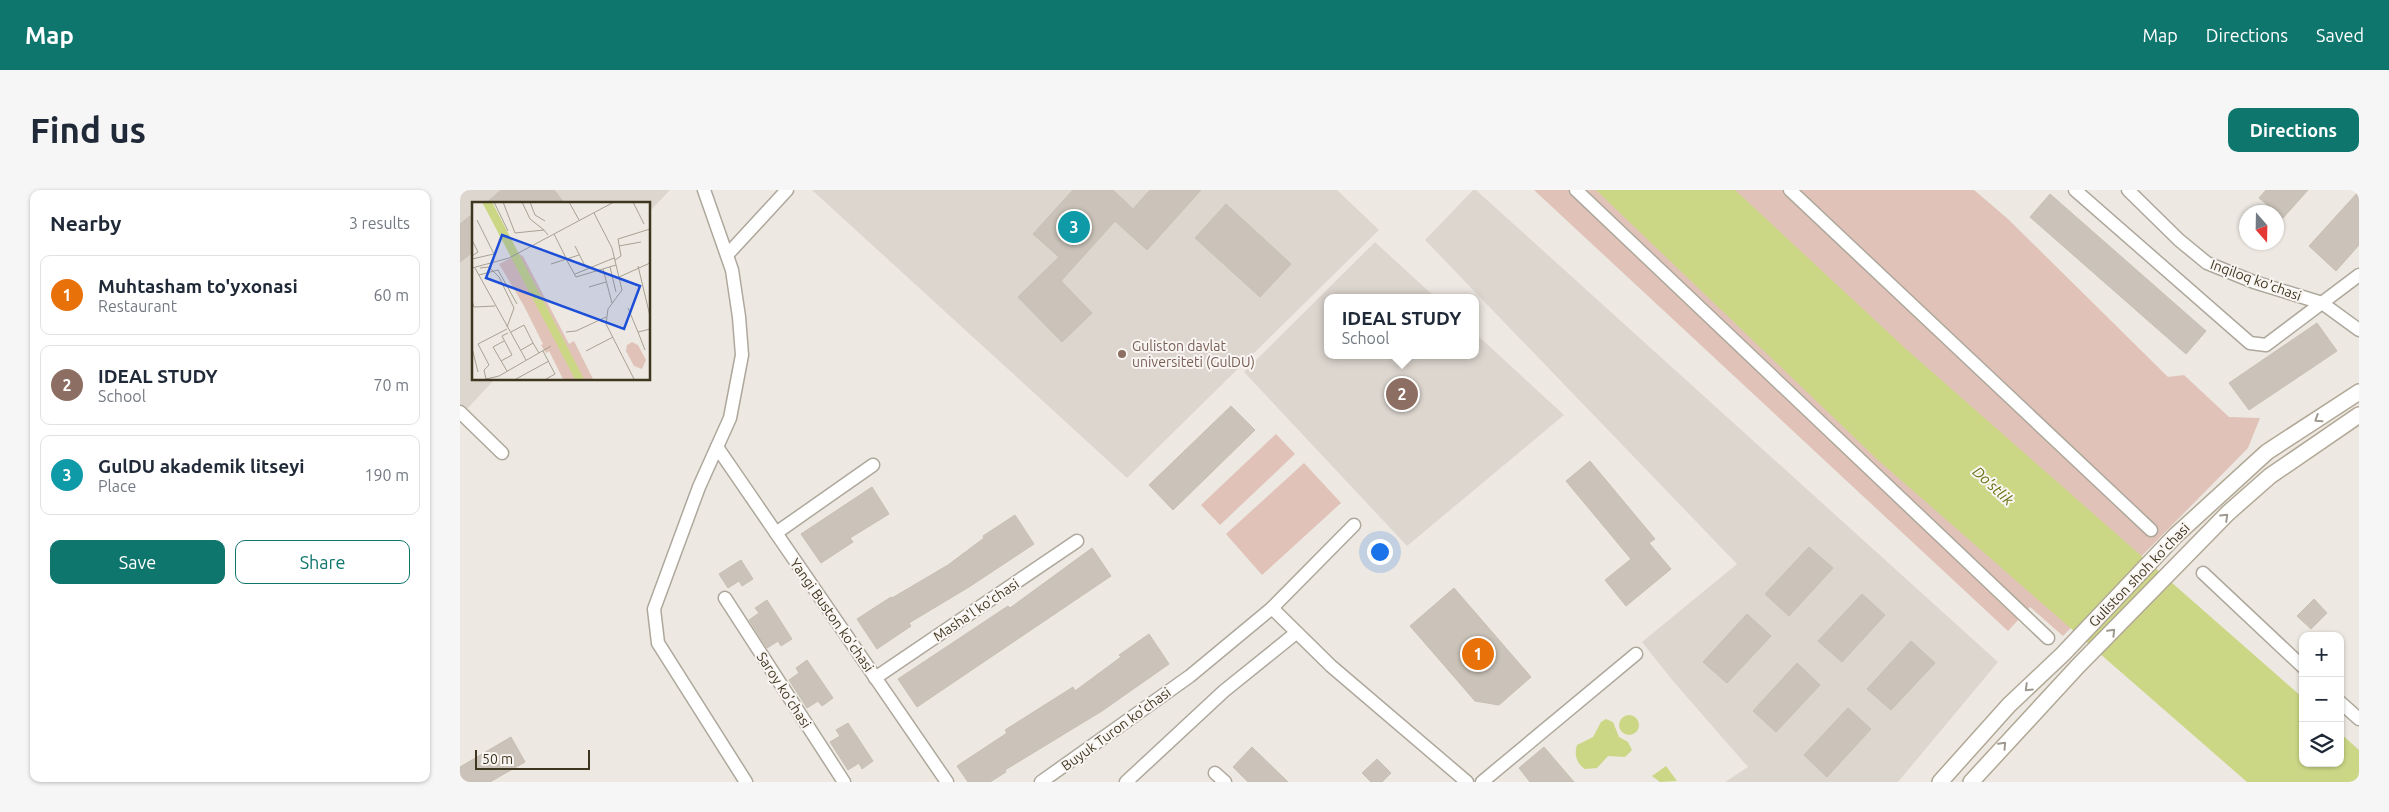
<!DOCTYPE html>
<html lang="en">
<head>
<meta charset="utf-8">
<style>
	body { margin:0; font-family:Ubuntu,sans-serif; background:#f6f6f7; color:#1f2937 }
	.controls { position:absolute; right:15px; bottom:15px; display:grid; overflow:hidden; border-radius:10px; box-shadow:0 1px 4px #0004 }
	.controls button { width:45px; height:45px; display:grid; place-items:center; padding:0; border:0; border-bottom:1px solid #e0e1e3; background:#fff; color:#1f2937; font:25px sans-serif }
	.compass { position:absolute; left:1779px; top:15px; width:45px; height:45px; border-radius:50%; background:#fff; box-shadow:0 1px 4px #0004; rotate:160deg }
	.scale { position:absolute; left:15px; bottom:12px; width:115px; box-sizing:border-box; padding-left:5px; border:2px solid #3f3620; border-top:0; font-size:14px; line-height:18px; white-space:nowrap; color:#3f3620; -webkit-text-stroke:4px #f9f5f2; paint-order:stroke }
	.you { position:absolute; left:919px; top:361px; width:18px; height:18px; margin:-12px; border:4px solid #fff; border-radius:50%; background:#1a73e8; box-shadow:0 0 0 8px #1a73e833 }
	.badge { display:grid; place-items:center; width:32px; height:32px; border-radius:50%; background:#0f766e; color:#fff; font-size:16px; font-weight:700 }
	.pin { position:absolute; translate:-50% -50%; border:2px solid #fff; box-shadow:0 1px 5px #0006 }
	.popup { position:absolute; left:864px; top:104px; width:155px; height:65px; box-sizing:border-box; display:grid; place-content:center; border-radius:10px; background:#fff; filter:drop-shadow(0 1px 4px #0005); font-size:16px; white-space:nowrap; color:#747a83 }
	.popup b { font-size:19px; color:#1f2937 }
	.popup::after { content:''; position:absolute; left:50%; top:100%; margin-left:-10px; border:10px solid transparent; border-top-color:#fff }
	.list { margin:0; padding:0; list-style:none }
	h2 { display:flex; justify-content:space-between; align-items:center; height:65px; margin:0; padding:0 20px; font-size:21px }
	h2 small { font-size:16px; font-weight:400; color:#747a83 }
	.list li { display:grid; grid-template-columns:32px 1fr auto; gap:15px; align-items:center; box-sizing:border-box; height:80px; margin:0 10px 10px; padding:0 10px; border:1px solid #e0e1e3; border-radius:10px }
	.list b { display:block; font-size:19px; white-space:nowrap }
	.list p { margin:0; font-size:16px; white-space:nowrap; color:#747a83 }
	.list em { font-size:16px; font-style:normal; color:#747a83 }
	.actions { display:flex; gap:10px; padding:15px 20px }
	.actions a { flex:1; padding:11px 0; border:1px solid #0f766e; border-radius:10px; text-align:center; font-size:18px; color:#0f766e }
	.actions .main { background:#0f766e; color:#fff }
	.icon { flex:none; width:28px; height:28px; fill:none; stroke:currentColor; stroke-width:2; stroke-linecap:round; stroke-linejoin:round }
	.map { position:relative; flex:none; width:1899px; height:592px; overflow:hidden; border-radius:10px }
	header { display:flex; align-items:center; gap:30px; box-sizing:border-box; height:70px; padding:0 25px; background:#0f766e; color:#fff }
	header strong { font-size:24px }
	nav { display:flex; gap:28px; margin-inline-start:auto; font-size:18px }
	.intro { display:flex; align-items:center; justify-content:space-between; box-sizing:border-box; height:120px; padding:0 30px }
	h1 { margin:0; font-size:35px }
	.button { padding:12px 22px; border-radius:10px; background:#0f766e; color:#fff; font-size:18px; font-weight:700 }
	main { display:flex; gap:30px; padding:0 30px }
	aside { flex:1; background:#fff; border-radius:10px; box-shadow:0 1px 4px #0004 }
	.map>svg:first-child { display:block }
	.built { fill:#ddd6cf }
	.green { fill:#e0c2b8 }
	.water { fill:#cbd785 }
	.building { fill:#cbc3b9; stroke:#c7bfb3 }
	.lines { fill:none; stroke-linecap:round; stroke-linejoin:round }
	.street-casing { stroke:#aea89c; stroke-width:15 }
	.secondary-casing { stroke:#b1a896; stroke-width:18 }
	.street { stroke:#fff; stroke-width:12 }
	.secondary { stroke:#fff; stroke-width:15 }
	.oneway { stroke:#9f9a90 }
	.education-dot { fill:#8d6e63; stroke:#f9f5f2; stroke-width:2 }
	.labels { text-anchor:middle; stroke-width:4; stroke-linejoin:round; paint-order:stroke }
	.street-label { font-size:14px; fill:#3f3620; stroke:#f9f5f2 }
	.education-label { font-size:14px; fill:#785e54; stroke:#f9f5f2; text-anchor:start }
	.water-label { font-size:15px; font-style:italic; fill:#667515; stroke:#f9f5f2 }
	.inset-road { fill:none; stroke:#a7a194; stroke-width:1 }
	.view { fill:#1d4ed8; fill-opacity:0.15; stroke:#1d4ed8; stroke-width:2.5 }
	.inset-edge { fill:none; stroke:#3f3620; stroke-width:2.5 }
</style>
</head>
<body>
<header>
<strong>Map</strong>
<nav><a>Map</a><a>Directions</a><a>Saved</a></nav>
</header>
<div class="intro"><h1>Find us</h1><a class="button">Directions</a></div>
<main>
<aside>
<h2>Nearby<small>3 results</small></h2>
<ul class="list">
<li><span class="badge" style="background:#e8710a">1</span><div><b>Muhtasham to'yxonasi</b><p>Restaurant</p></div><em>60 m</em></li>
<li><span class="badge" style="background:#8d6e63">2</span><div><b>IDEAL STUDY</b><p>School</p></div><em>70 m</em></li>
<li><span class="badge" style="background:#0f9aa8">3</span><div><b>GulDU akademik litseyi</b><p>Place</p></div><em>190 m</em></li>
</ul>
<div class="actions"><a class="main">Save</a><a>Share</a></div>
</aside>
<div class="map">
<svg width="1899" height="592" viewBox="0 0 1899 592">
	<rect width="100%" height="100%" fill="#ede8e1"/>
	<g class="built">
		<path d="M0,0H210L189,22V14H14V189H35L5,221L0,215Z"/>
		<path d="M352,0H877L919,40L667,288Z"/>
		<path d="M1013,0H1016L1538,472L1438,592H1265L1288,577L1213,491L1182,452L1277,374L965,50Z"/>
		<path d="M915,52L976,108H868V165H1016V144L1104,225L947,356L784,182Z"/>
	</g>
	<g class="green">
		<path d="M1074,0H1514L1548,29L1708,187L1724,185L1769,227L1800,228L1788,258L1603,446L1570,417L1548,441Z"/>
		<path d="M816,244L835,264L760,335L741,315Z"/>
		<path d="M844,273L881,313L802,385L766,344Z"/>
	</g>
	<g class="water">
		<path d="M1136,0H1275L1446,159L1843,508V573H1880V543L1899,560V592H1787L1419,271Z"/>
		<circle cx="1169" cy="535" r="10"/>
		<path d="M1146,529L1153,532L1159,547L1168,552L1172,560L1165,567L1148,566L1137,578L1125,579C1116,573 1114,564 1117,555L1133,547L1141,532Z"/>
		<path d="M1206,576L1217,591L1200,592L1192,586Z"/>
	</g>
	<g class="building">
		<path d="M41,0H94L105,14H25Z"/>
		<path d="M613,0H653L673,19L690,0H741L687,60L655,31L601,91L632,123L602,152L558,107L599,67L573,44Z"/>
		<path d="M1806,0H1848L1823,28L1799,8Z"/>
		<path d="M1899,1V55L1876,81L1849,56Z"/>
		<path d="M1590,4L1746,141L1726,164L1570,27Z"/>
		<path d="M766,14L831,74L800,107L735,48Z"/>
		<path d="M14,23V61L0,72V34Z"/>
		<path d="M1857,133L1877,161L1789,220L1769,193Z"/>
		<path d="M771,216L795,240L713,320L689,295Z"/>
		<path d="M1130,271L1195,349L1189,353L1211,379L1166,416L1145,390L1171,369L1106,291Z"/>
		<path d="M412,297L429,324L390,348L393,352L361,373L341,344Z"/>
		<path d="M555,325L574,354L509,397L449,433L451,436L417,459L397,429L431,407L432,408L488,375L524,348L523,346Z"/>
		<path d="M1349,357L1373,378L1329,426L1305,404Z"/>
		<path d="M632,358L651,386L457,517L438,489L548,416L550,418Z"/>
		<path d="M281,370L293,389L282,396L279,391L268,398L259,384Z"/>
		<path d="M994,398L1071,487L1039,515L1015,511L950,436Z"/>
		<path d="M1402,404L1425,425L1382,472L1358,451Z"/>
		<path d="M1854,409L1867,423L1851,439L1837,426Z"/>
		<path d="M307,410L332,449L321,456L318,451L307,458L289,430L299,423L295,418Z"/>
		<path d="M1287,424L1311,446L1267,493L1243,472Z"/>
		<path d="M689,444L709,474L642,521L545,580L546,582L530,592H508L497,576L547,543L545,540L613,497L615,501L661,467L659,465Z"/>
		<path d="M1451,451L1475,473L1431,520L1407,499Z"/>
		<path d="M347,470L373,508L362,516L358,511L347,518L329,490L339,483L336,478Z"/>
		<path d="M1337,473L1360,495L1316,542L1293,521Z"/>
		<path d="M1388,518L1411,539L1367,587L1344,565Z"/>
		<path d="M388,533L413,571L402,579L399,573L388,580L370,552L380,546L376,540Z"/>
		<path d="M51,547L65,572L30,592H0V577Z"/>
		<path d="M792,557L828,592H788L773,577Z"/>
		<path d="M1084,557L1114,592H1070L1059,578Z"/>
		<path d="M917,569L931,583L922,592H911L902,583Z"/>
	</g>
	<g class="lines">
		<defs>
			<g id="street">
				<path d="M244,0L272,80L279,127L282,165L270,228L239,297L194,419L198,453L286,592"/>
				<path d="M1116,0L1588,448"/>
				<path d="M1330,0L1691,340"/>
				<path d="M1615,0L1790,153L1806,155L1899,85"/>
				<path d="M1668,0L1719,50L1747,73L1794,92L1862,113L1899,140"/>
				<path d="M267,65L327,0"/>
				<path d="M0,222L42,263"/>
				<path d="M257,257L487,592"/>
				<path d="M316,343L413,275"/>
				<path d="M1743,383L1843,477"/>
				<path d="M265,408L384,592"/>
				<path d="M812,418L894,335"/>
				<path d="M415,488L617,351"/>
				<path d="M1880,512L1899,529"/>
				<path d="M755,583L765,592"/>
				<path d="M581,592L730,486L812,418L871,476L1007,592"/>
				<path d="M666,592L764,501L836,443"/>
				<path d="M1022,592L1176,464"/>
			</g>
			<g id="secondary">
				<path d="M1480,592L1549,515L1603,464L1715,346L1807,262L1899,202"/>
				<path d="M1511,592L1618,476L1768,323L1810,286L1899,225"/>
			</g>
		</defs>
		<use href="#street" class="street-casing"/>
		<use href="#secondary" class="secondary-casing"/>
		<use href="#street" class="street"/>
		<use href="#secondary" class="secondary"/>
	</g>
	<defs><path id="oneway-chevron" d="M-2-3.5L2.5 0L-2 3.5" fill="none" stroke-width="1.6" stroke-linecap="round" stroke-linejoin="round" transform="scale(1.25)"/></defs>
	<g class="oneway">
		<use href="#oneway-chevron" transform="translate(1858 229) rotate(147)"/>
		<use href="#oneway-chevron" transform="translate(1765 327) rotate(-44)"/>
		<use href="#oneway-chevron" transform="translate(1652 442) rotate(-46)"/>
		<use href="#oneway-chevron" transform="translate(1568 498) rotate(136)"/>
		<use href="#oneway-chevron" transform="translate(1543 555) rotate(-47)"/>
	</g>
	<circle class="education-dot" cx="662" cy="164" r="5"/>
	<g class="labels">
		<g class="street-label">
			<text transform="translate(1796 90) rotate(20)" y="5">Inqiloq ko'chasi</text>
			<text transform="translate(1679 385) rotate(-46)" y="5">Guliston shoh ko'chasi</text>
			<text transform="translate(516 420) rotate(-34)" y="5">Masha'l ko'chasi</text>
			<text transform="translate(372 425) rotate(55)" y="5">Yangi Buston ko'chasi</text>
			<text transform="translate(324 500) rotate(57)" y="5">Saroy ko'chasi</text>
			<text transform="translate(656 539) rotate(-36)" y="5">Buyuk Turon ko'chasi</text>
		</g>
		<g class="education-label">
			<text x="672" y="161">Guliston davlat<tspan x="672" dy="16">universiteti (GulDU)</tspan></text>
		</g>
		<g class="water-label">
			<text transform="translate(1533 296) rotate(43)" y="5">Do'stlik</text>
		</g>
	</g>
	<g transform="translate(12 12)">
		<rect width="178" height="178" fill="#ede8e1"/>
		<path d="M47,52L51,54L97,142L102,139L121,177H91L77,149L74,151L69,143L71,142L52,104L27,62ZM160,140L166,143L174,158L170,167L162,164L154,149L155,143Z" fill="#e0c2b8"/>
		<path d="M10,0H20L112,177H103Z" fill="#cbd785"/>
		<path class="inset-road" d="M22,0L36,29M31,0L43,31L72,28L76,33M50,0L58,17L72,28M58,0L63,13L73,19M97,0L107,18M161,0L172,22M122,11L140,46L150,88L136,107L134,122L162,177M82,32L94,56M0,38L6,50L0,54M103,44L113,64M147,44L169,40M0,57L22,52L5,18M94,57L104,75L144,63M143,58L149,54L146,37L178,27M79,62L107,53M166,64L178,114M138,65L144,90M0,66L37,56L142,0M3,66L54,158M8,66L17,65L27,75L42,106L35,125M131,67L140,101M103,72L142,56M7,73L26,68L45,102M147,75L178,61M117,85L134,80M0,99L2,105L23,104M156,106L166,130M39,130L52,123L61,141M94,130L104,129L134,115M32,139L21,145L35,169M0,146L6,170M49,148L61,141L67,151M173,148L166,130L178,127M71,149L83,172L74,177M114,149L141,135M29,159L40,153L30,134L36,131M14,177L12,168L17,163L6,142L35,127M14,177L27,174L79,144M44,177L77,159"/>
		<path class="view" d="M30,33L168,84L152,127L14,76Z"/>
		<rect width="178" height="178" class="inset-edge"/>
	</g>
</svg>
<div class="controls">
<button>+</button>
<button>−</button>
<button><svg class="icon" aria-label="layers" viewBox="0 0 24 24"><path d="M12 4l9 5-9 5-9-5zM3 14l9 5 9-5"/></svg></button>
</div>
<svg class="compass" viewBox="-18 -18 36 36"><path d="M0-13l5 13h-10z" fill="#e53935"/><path d="M0 13l5-13h-10z" fill="#747a83"/></svg>
<div class="scale">50 m</div>
<div class="you"></div>
<div class="pin badge" style="left:1018px;top:464px;background:#e8710a">1</div>
<div class="pin badge" style="left:942px;top:204px;background:#8d6e63">2</div>
<div class="popup"><b>IDEAL STUDY</b>School</div>
<div class="pin badge" style="left:614px;top:37px;background:#0f9aa8">3</div>
</div>
</main>
</body>
</html>
